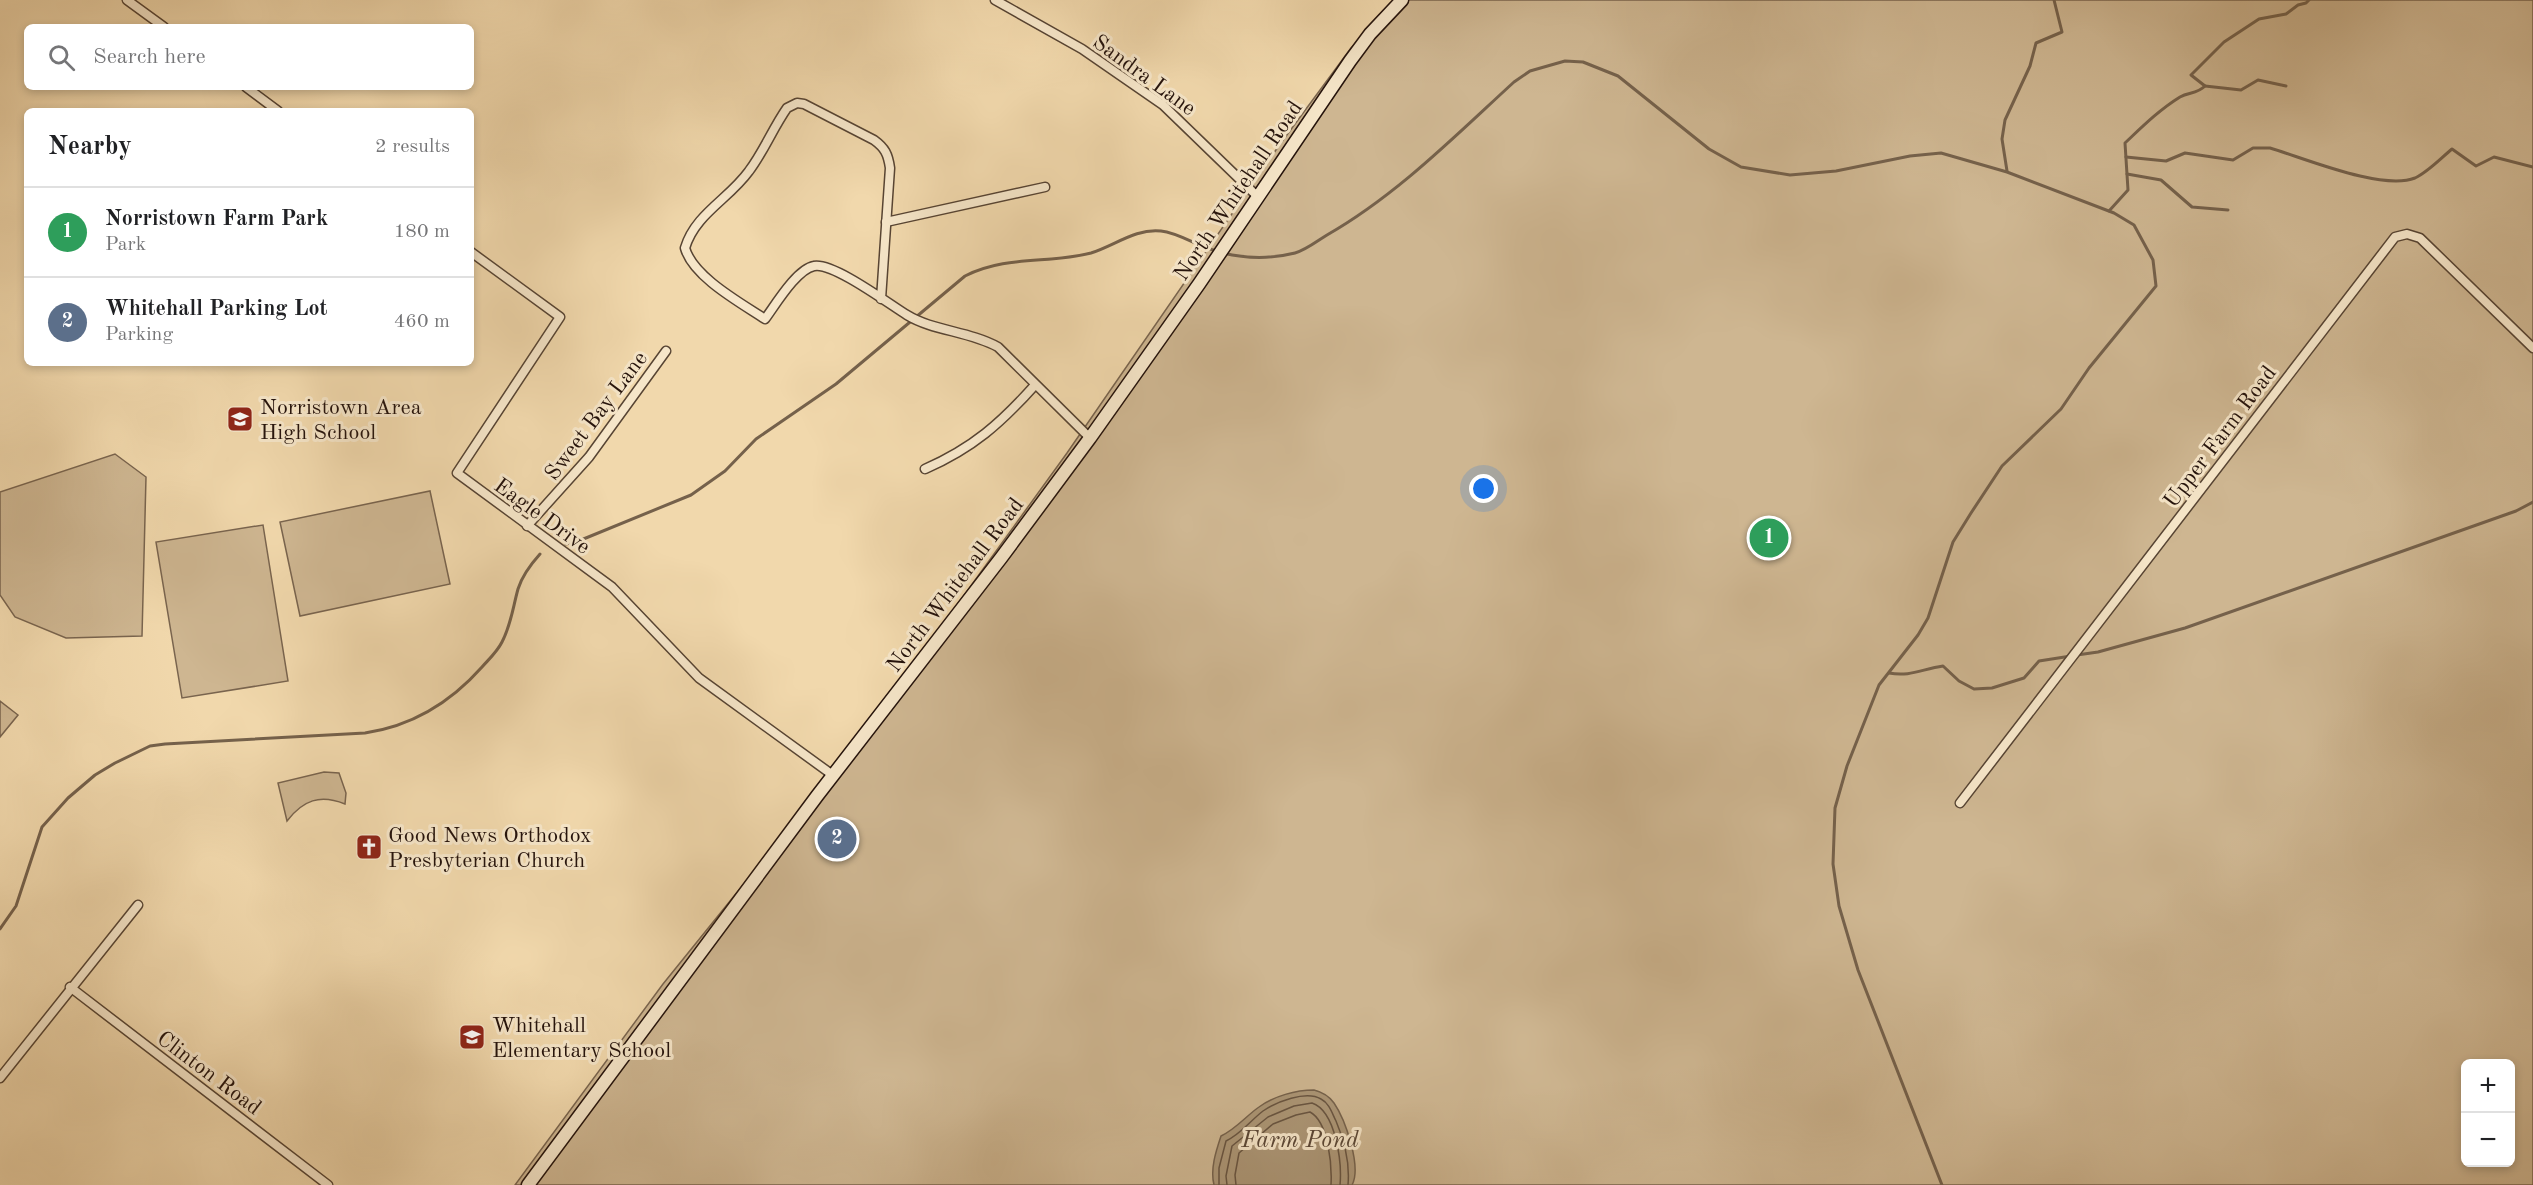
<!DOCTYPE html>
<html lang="en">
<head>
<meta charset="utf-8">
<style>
	body { margin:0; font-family:"Old Standard TT",serif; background:#f2f2f2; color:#202124 }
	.controls { position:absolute; right:18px; bottom:18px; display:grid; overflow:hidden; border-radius:9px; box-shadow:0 3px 9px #0003 }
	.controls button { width:54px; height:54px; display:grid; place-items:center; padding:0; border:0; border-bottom:2px solid #e0e0e0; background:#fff; color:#202124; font:30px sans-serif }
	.you { position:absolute; left:1484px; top:489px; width:21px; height:21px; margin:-15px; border:4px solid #fff; border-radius:50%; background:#1a73e8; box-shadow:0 0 0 9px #1a73e833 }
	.badge { display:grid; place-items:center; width:39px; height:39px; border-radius:50%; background:#0f766e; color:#fff; font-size:20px; font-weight:700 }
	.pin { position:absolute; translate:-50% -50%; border:3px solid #fff; box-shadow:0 2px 6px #0006 }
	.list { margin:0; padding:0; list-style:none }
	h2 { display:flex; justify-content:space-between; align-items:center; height:78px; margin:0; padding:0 24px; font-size:26px }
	h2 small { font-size:20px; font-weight:400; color:#757577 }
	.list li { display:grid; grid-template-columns:39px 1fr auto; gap:18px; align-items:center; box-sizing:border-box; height:90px; padding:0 24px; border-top:2px solid #e0e0e0 }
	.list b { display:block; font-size:22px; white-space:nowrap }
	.list p { margin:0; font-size:20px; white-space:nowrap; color:#757577 }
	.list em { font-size:20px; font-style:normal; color:#757577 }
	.icon { flex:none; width:33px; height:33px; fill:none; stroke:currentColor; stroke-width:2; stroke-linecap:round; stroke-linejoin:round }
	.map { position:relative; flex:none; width:2533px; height:1185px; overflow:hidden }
	.search { position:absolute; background:#fff; box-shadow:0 3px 9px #0003; left:24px; top:24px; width:450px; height:66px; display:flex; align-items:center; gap:15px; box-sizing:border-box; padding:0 21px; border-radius:9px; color:#757577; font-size:22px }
	.panel { position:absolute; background:#fff; box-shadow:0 3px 9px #0003; left:24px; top:108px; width:450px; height:258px; border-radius:9px }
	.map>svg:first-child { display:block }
	.green { fill:#ceb691; stroke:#79644e; stroke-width:1.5; fill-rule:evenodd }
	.water { fill:#ab9575; stroke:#75614b; stroke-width:1.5 }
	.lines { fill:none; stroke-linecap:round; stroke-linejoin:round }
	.shore { stroke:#685440; stroke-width:1.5 }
	.stream { stroke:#75614b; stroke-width:3 }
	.minor-casing { stroke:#574433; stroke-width:11 }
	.secondary-casing { stroke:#24120b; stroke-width:15 }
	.minor { stroke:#f6e6c9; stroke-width:8 }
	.secondary { stroke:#f6e6c9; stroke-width:12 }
	.labels { text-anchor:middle; stroke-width:6; stroke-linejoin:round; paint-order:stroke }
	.street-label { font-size:22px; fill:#24120b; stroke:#f6e6c9 }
	.poi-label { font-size:22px; fill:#24120b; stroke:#f6e6c9; text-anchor:start }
	.water-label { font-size:24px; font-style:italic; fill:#5a4635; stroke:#f6e6c9 }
</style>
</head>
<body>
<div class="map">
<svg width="2533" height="1185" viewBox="0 0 2533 1185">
	<rect width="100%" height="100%" fill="#f1d8ac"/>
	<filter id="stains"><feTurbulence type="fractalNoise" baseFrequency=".00333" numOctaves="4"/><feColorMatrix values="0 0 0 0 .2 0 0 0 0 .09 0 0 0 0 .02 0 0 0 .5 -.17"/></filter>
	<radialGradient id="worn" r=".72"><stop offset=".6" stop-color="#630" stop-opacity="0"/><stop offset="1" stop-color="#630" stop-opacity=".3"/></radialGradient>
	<g class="green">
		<path d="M1397,0H2533V1185H515L663,984L802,812L944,623L1067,453L1278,147L1351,48ZM2466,1064H2510V1162H2466Z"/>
		<path d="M115,454L146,477L142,636L66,638L15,617L0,595V492Z"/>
		<path d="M430,491L450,584L300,616L280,522Z"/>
		<path d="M263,525L288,681L182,698L156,542Z"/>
		<path d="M0,701L18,715L0,737Z"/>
		<path d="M324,772L339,773L346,793L345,804C320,794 303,800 287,821L278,783Z"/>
	</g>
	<path class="water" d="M1314,1090C1322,1092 1329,1096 1334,1103C1345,1119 1362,1167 1352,1185H1214C1210,1169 1216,1151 1221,1136C1236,1129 1246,1116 1259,1107C1274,1096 1296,1090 1314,1090Z"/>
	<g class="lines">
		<g class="shore">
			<path d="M1219,1185V1168L1226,1141C1241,1134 1250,1121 1263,1111C1276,1102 1306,1090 1321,1099C1329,1103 1332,1113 1336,1121C1345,1142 1350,1162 1348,1185"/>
			<path d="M1227,1185L1226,1176L1232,1146L1268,1117L1294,1106L1312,1103C1336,1111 1342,1163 1340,1185"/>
			<path d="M1236,1185L1235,1175L1239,1153L1273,1124L1296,1115L1310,1112C1329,1122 1332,1167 1331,1185"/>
		</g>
		<g class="stream">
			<path d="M2205,86L2241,90L2258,80L2286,86"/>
			<path d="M2126,157L2166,161L2185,153L2233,160L2253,148H2270C2304,158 2382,191 2415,178C2428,172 2441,158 2452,149L2476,166L2494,157L2533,167"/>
			<path d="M2007,171L2002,139L2005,120L2030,66L2036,43L2062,32L2054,0"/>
			<path d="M2127,174L2161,180L2192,207L2228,210"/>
			<path d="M2109,211L2128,190L2125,143C2142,127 2159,110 2180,97C2189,92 2197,94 2205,86L2191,75L2224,42L2259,19L2286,14L2298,5L2306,3L2309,0"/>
			<path d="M1223,253C1248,259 1271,259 1295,253C1306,250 1317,241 1327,235C1397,195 1455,136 1514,82L1530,71L1565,61L1583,62L1618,76L1709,149L1741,167L1790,175L1836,171L1910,156L1941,153L2007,172L2114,213L2134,225L2153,260L2156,286L2089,368L2061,409L2002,466L1971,513L1953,542L1928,618L1918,635L1879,685L1847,766L1835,808L1833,864L1839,906L1858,970L1942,1185"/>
			<path d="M566,544L581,540L691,495L725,471L756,439L836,384L965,276C1007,255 1048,264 1091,253C1114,246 1136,228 1161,231C1180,233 1198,247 1217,251"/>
			<path d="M2077,655L2098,652L2185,628L2516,511L2533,502"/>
			<path d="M1889,673C1910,677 1922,669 1943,666L1959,681L1974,689L1992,688L2024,678L2039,661L2071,656"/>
			<path d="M0,929L16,906L42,827L68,798L95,775L115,763L150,746L165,744L365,733C412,726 451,702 482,667C489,659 497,652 502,642C511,625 513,607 518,589C522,576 531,564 540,554"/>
		</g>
		<defs>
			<g id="minor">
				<path d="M127,0L164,27"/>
				<path d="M995,0L1082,49L1163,105L1257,196"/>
				<path d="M246,87L278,111"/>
				<path d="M886,222L1045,187"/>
				<path d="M471,252L560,317L457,473L612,587L699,678L834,776"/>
				<path d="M881,299L890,168C888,154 885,148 874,140L804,104L797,103L787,108C773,128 764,151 749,171C729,199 695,214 685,248C693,277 741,303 765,319C776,304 797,269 814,266C833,262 889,304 907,315C933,331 969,331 998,347L1090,438"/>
				<path d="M925,469C973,448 1001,423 1035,385"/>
				<path d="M527,526L589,457L666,351"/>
				<path d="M1960,803L2395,237L2407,234L2420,238L2533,348"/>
				<path d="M70,987L328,1185"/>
				<path d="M0,1078L138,905"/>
			</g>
			<path id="secondary" d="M528,1185L817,796L1001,558L1090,438L1199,284L1350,61L1370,34L1402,0"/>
		</defs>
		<use href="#minor" class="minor-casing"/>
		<use href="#secondary" class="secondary-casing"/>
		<use href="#minor" class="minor"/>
		<use href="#secondary" class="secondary"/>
	</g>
	<defs>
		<symbol id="school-square" viewBox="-11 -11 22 22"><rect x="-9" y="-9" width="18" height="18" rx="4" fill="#8f2418" stroke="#f6e6c9"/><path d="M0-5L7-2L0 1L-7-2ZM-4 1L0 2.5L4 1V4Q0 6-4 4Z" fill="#fff"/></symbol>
		<symbol id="church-square" viewBox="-11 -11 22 22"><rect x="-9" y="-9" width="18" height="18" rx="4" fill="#8f2418" stroke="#f6e6c9"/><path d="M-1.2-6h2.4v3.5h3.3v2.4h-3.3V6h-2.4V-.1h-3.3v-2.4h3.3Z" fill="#fff"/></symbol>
	</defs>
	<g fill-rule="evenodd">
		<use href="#school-square" x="225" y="404" width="30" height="30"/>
		<use href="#church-square" x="354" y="832" width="30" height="30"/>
		<use href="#school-square" x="457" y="1022" width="30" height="30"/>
	</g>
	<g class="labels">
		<g class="street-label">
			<text transform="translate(1145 74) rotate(36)" y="8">Sandra Lane</text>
			<text transform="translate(1237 190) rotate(-56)" y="8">North Whitehall Road</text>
			<text transform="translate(595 415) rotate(-53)" y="8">Sweet Bay Lane</text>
			<text transform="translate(2219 436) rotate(-53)" y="8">Upper Farm Road</text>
			<text transform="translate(543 515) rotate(36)" y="8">Eagle Drive</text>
			<text transform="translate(954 584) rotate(-53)" y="8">North Whitehall Road</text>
			<text transform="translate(210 1072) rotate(37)" y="8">Clinton Road</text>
		</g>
		<g class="poi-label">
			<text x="260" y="414">Norristown Area<tspan x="260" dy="25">High School</tspan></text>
			<text x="388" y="842">Good News Orthodox<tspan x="388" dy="25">Presbyterian Church</tspan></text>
			<text x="492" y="1032">Whitehall<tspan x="492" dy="25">Elementary School</tspan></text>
		</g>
		<g class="water-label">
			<text x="1300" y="1147">Farm Pond</text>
		</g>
	</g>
	<rect width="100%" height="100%" filter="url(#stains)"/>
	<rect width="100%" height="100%" fill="url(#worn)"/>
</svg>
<div class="controls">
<button>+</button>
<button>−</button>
</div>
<div class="you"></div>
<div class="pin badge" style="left:1769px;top:538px;background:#2e9e5b">1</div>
<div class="pin badge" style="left:837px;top:839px;background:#5c6f8a">2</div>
<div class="search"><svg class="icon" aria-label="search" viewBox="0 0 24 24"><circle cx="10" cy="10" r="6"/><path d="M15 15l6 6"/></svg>Search here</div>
<section class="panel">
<h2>Nearby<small>2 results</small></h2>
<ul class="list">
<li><span class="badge" style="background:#2e9e5b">1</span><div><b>Norristown Farm Park</b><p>Park</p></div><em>180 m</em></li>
<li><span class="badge" style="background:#5c6f8a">2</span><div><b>Whitehall Parking Lot</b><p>Parking</p></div><em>460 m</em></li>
</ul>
</section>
</div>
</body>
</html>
